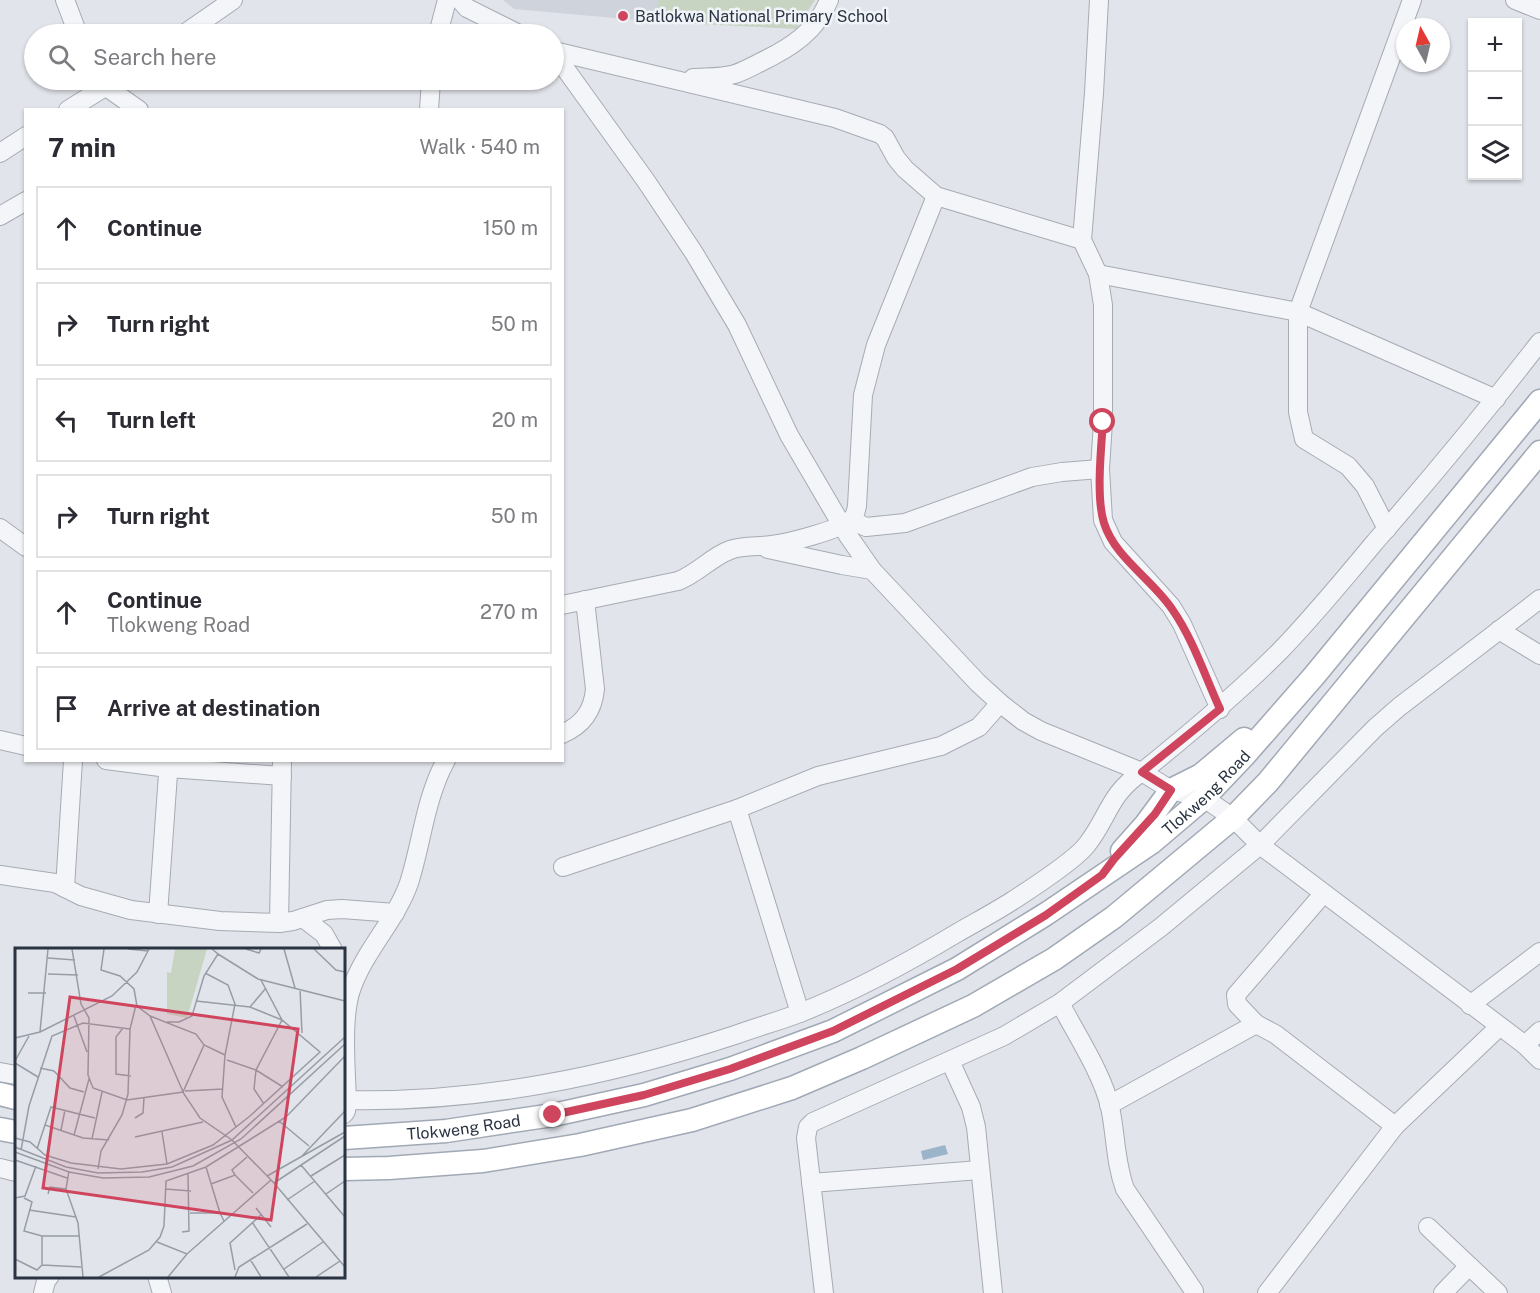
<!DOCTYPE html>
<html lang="en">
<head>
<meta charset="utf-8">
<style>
	body { margin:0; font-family:"Public Sans",sans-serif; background:#f7f7f7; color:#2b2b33 }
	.controls { position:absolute; right:18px; top:18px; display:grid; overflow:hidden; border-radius:0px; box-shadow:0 2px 4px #0004 }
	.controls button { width:54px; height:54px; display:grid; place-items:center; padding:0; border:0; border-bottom:2px solid #e1e1e2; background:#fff; color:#2b2b33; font:30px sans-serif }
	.compass { position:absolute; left:1396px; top:18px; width:54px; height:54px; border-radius:50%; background:#fff; box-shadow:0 2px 4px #0004; rotate:352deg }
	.stop { position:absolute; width:18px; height:18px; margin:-14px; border:4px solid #d0455e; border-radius:50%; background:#fff }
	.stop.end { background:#d0455e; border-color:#fff; box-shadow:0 2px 6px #0008 }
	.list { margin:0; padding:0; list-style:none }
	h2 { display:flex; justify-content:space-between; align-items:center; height:78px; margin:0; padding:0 24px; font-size:26px }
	h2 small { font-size:20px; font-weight:400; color:#7c7c81 }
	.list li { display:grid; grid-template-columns:39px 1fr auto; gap:18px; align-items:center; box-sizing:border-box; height:84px; margin:0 12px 12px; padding:0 12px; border:2px solid #e1e1e2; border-radius:0px }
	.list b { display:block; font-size:22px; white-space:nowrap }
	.list p { margin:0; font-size:20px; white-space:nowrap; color:#7c7c81 }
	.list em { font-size:20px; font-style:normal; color:#7c7c81 }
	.icon { flex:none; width:33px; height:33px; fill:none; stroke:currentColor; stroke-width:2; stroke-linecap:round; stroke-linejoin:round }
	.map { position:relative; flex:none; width:1540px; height:1293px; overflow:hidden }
	.search { position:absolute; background:#fff; box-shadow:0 2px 4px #0004; left:24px; top:24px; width:540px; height:66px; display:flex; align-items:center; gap:15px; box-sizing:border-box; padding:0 21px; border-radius:33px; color:#7c7c81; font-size:22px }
	.panel { position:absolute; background:#fff; box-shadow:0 2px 4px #0004; left:24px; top:108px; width:540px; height:654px; border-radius:0px }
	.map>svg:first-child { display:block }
	.built { fill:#cfd4dc }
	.green { fill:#c7d4c2 }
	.water { fill:#9bb4ca }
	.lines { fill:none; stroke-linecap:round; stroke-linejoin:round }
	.minor-casing { stroke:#a6abb4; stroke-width:20 }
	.major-casing { stroke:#a0a9b5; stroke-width:25 }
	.minor { stroke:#f3f5f8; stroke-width:18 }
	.major { stroke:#fff; stroke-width:22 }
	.route { stroke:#d0455e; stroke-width:8 }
	.poi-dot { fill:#d0455e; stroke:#f0f3f7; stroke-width:2 }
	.labels { text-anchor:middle; stroke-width:5; stroke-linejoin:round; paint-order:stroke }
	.poi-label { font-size:16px; fill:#293341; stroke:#f0f3f7; text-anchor:start }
	.street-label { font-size:16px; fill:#293341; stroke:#f0f3f7 }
	.inset-road { fill:none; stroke:#979da6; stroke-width:1.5 }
	.view { fill:#d0455e; fill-opacity:0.15; stroke:#d0455e; stroke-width:3 }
	.inset-edge { fill:none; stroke:#293341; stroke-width:3 }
</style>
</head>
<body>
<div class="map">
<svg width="1540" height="1293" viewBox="0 0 1540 1293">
	<rect width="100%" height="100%" fill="#e1e4ea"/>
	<path class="built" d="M503,0H658L659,22L514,9Z"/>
	<path class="green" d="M658,0H815L796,29L659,22Z"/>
	<path class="water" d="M945,1145L948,1154L923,1160L921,1151Z"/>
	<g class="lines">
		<defs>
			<g id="minor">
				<path d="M65,0L78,34"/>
				<path d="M460,0L467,8L519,34"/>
				<path d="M1099,0L1094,93L1082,240L1098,274L1103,305V422L1100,469L1103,520L1113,542L1171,606L1182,624L1220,709"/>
				<path d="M1515,0L1540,10"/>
				<path d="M184,34L233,0"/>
				<path d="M438,34L447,0"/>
				<path d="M554,51L835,118L880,134L885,138L896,158L905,169L936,196L1082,240"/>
				<path d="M554,53L646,181L694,253L737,325L789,435L847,534L872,570L978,683L1000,703L1023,721L1041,731L1142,772L1171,790L1204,798L1233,818L1260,845L1525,1045L1540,1060"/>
				<path d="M693,78C706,77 722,78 735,74C744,71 753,66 761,62C790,48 817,31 829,0"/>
				<path d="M101,80L105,86L139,110"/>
				<path d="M68,110L116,80"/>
				<path d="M429,110L431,80"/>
				<path d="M0,153L26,136"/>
				<path d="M0,216L26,201"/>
				<path d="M1098,274L1298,312L1496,399"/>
				<path d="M851,520L866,527L905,523L1032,477L1062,472L1100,469"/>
				<path d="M0,528L26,547"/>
				<path d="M1387,529L1365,486L1348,466L1304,439L1298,412V312L1412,0"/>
				<path d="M768,549L842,565L872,570"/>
				<path d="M562,605L678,581C697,574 711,557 730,550C743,545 758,547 772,545C788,543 840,530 852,519C855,516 856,511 857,506L863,395L876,345L936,196"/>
				<path d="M1499,630L1540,655"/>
				<path d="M562,734C583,725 593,711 595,689L585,600"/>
				<path d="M0,740L26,746"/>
				<path d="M106,760L168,768L282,776"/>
				<path d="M737,809L800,1013"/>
				<path d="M563,867L737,809L818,776L941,746L979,727L1000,703"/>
				<path d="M0,875L55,883L81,896L131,910L220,921L279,923L293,921L327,910L342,909L395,913"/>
				<path d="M65,888L73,760"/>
				<path d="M158,914L169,760"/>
				<path d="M303,918L324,934L333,950"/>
				<path d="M279,923L282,760"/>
				<path d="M1060,1003C1076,1034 1102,1073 1110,1107C1116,1135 1115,1162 1125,1189L1194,1291"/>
				<path d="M1470,1005L1540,952"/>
				<path d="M1256,1024L1237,1004L1236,995L1323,894"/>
				<path d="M1525,1045L1540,1031"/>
				<path d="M950,1061L971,1107L976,1127L993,1293"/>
				<path d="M0,1072L16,1075"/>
				<path d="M344,1100C479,1103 607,1077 735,1035C757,1027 779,1021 800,1013C855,991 907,963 957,933C976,922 995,912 1012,901C1032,888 1070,864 1085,847C1108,820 1108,794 1142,772C1189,734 1236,695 1279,652C1313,617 1344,579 1375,542C1432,477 1487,410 1540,342"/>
				<path d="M1109,1105L1256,1024L1275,1034L1395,1126"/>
				<path d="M344,1114L346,1111L347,1100C346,1069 341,1015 352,987C366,949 396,920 409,883C422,842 425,799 446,760"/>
				<path d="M0,1168L16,1172"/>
				<path d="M811,1183L980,1170"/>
				<path d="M1428,1227L1498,1293"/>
				<path d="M157,1276L162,1293"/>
				<path d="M43,1293L46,1281L50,1276"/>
				<path d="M824,1293L806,1138L808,1127L813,1122L1004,1036L1060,1003L1161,927L1260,845L1375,728L1399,707L1540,599"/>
				<path d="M1267,1293L1395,1126L1499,1027"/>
				<path d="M1443,1293L1469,1266"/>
			</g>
			<g id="major">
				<path d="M1122,851L1146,824L1171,790L1201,775L1244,739"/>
				<path d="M0,1094L16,1098"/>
				<path d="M0,1129L16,1132"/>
				<path id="s1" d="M344,1138L446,1131L553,1115L644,1095L730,1069L833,1031L957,969L1046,914L1151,843L1204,798L1243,757L1314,676L1540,401"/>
				<path d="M344,1169L389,1168L483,1161L580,1145L692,1120L792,1088L862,1058L973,1006L1054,959L1114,917L1233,818L1268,782L1540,452"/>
			</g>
		</defs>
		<use href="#minor" class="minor-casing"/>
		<use href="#major" class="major-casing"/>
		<use href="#minor" class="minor"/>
		<use href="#major" class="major"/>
	</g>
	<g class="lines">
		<path class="route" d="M553,1115L644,1095L730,1069L833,1031L957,969L1046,915L1102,875L1114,859L1155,814L1171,790L1142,772L1220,709C1205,676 1193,639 1172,609C1152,579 1115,558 1104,523C1096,498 1101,449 1103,422"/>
	</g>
	<circle class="poi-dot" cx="623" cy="16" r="6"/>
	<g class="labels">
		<g class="poi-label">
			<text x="635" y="22">Batlokwa National Primary School</text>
		</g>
		<g class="street-label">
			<text dy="6" stroke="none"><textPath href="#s1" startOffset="948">Tlokweng Road</textPath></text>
			<text dy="6" stroke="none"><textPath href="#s1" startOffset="120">Tlokweng Road</textPath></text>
		</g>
	</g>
	<g transform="translate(15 948)">
		<rect width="330" height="330" fill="#e1e4ea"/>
		<path d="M160,1H192L172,70L152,66V24L156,25Z" fill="#c7d4c2"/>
		<path class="inset-road" d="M57,1L66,56L74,70L73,127L78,140L112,152L168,144L189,97M89,1L86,22L105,28L119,41L122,58L135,68L169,146L185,170L217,192L259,235L330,319M113,1L133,3M231,1L244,5L246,1M269,1L280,40M299,1L321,22L330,24M203,6L243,31L330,53M33,10L60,12M190,25L213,37L220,56L210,107L207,149L221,179M33,26L63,27M246,32L267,72L241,122L239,141L249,156M285,41L287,85M13,45H31M235,59L251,40M59,68L72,104M135,68L181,86L189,97L210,107M152,74H164L177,68L189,28L203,6L197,1M108,80L101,89V126L116,128M25,84L33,1M0,90L25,84L97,48L122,24L134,1M212,112L241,122L268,139M0,113L14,88M0,115L23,129M25,120L39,123L55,140L69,144M170,143L208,141M120,170L128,165L129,150M264,173L294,198M30,177L68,190L94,192M46,182L50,162M147,184L152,216M59,187L74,131M120,189L188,174M0,190L15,194L30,207L56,215L106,221L152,216L198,197L235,168L305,104L267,72L235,59L181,53M77,191L87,144M0,199L51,219L83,225L127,224L157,219L217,192L330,89M22,201L36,159L80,170M6,202L14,158L37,88L68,75L115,81M0,204L54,224L88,230L134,229L178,218L226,191L330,96M287,208L330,163M0,212L52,230M286,217L330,269M191,219L205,265M83,221L86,203L107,167L113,146L115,81L121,57M54,223L51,241L63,275L68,329M220,227L217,222L232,209M252,228L330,184M296,228L330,207M259,235L330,188M196,236L220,227L238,245M150,241L176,243M33,246L35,239L51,241M311,246L330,233M0,250L10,248L21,218M9,250L17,254L9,283L27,288M272,252L300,233M241,260L256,279M14,262L61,269M175,265H205L209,273M237,274L274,329M167,284L174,283L173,226M142,294L172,306L256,232M0,311L22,322L27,317V288H64M235,311L246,329M27,317L66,319M269,321L308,294M220,322L215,295L246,267M84,329L134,302L145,289L149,278L151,233L191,219L271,169L330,108M153,329L172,306M220,329L224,319L292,276M301,329L325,313"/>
		<path class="view" d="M55,49L283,81L256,272L28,240Z"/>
		<rect width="330" height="330" class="inset-edge"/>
	</g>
</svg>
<div class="controls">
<button>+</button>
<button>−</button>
<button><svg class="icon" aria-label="layers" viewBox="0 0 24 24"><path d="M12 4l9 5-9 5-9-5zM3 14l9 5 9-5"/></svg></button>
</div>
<svg class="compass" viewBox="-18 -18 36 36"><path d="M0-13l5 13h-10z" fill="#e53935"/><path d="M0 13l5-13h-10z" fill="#7c7c81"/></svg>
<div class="stop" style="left:1103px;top:422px"></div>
<div class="stop end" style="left:553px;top:1115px"></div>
<div class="search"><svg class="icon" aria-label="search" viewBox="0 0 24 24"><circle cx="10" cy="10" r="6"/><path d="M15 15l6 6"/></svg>Search here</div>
<section class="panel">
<h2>7 min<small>Walk · 540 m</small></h2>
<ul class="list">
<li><svg class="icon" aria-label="ahead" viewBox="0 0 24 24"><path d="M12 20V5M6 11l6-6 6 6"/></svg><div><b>Continue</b></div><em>150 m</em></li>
<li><svg class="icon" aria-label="right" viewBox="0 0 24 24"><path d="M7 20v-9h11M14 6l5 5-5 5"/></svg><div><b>Turn right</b></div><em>50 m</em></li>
<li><svg class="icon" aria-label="left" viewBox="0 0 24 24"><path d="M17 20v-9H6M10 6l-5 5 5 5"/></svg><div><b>Turn left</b></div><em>20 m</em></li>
<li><svg class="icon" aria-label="right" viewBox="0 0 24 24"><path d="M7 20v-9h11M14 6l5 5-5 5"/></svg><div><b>Turn right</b></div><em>50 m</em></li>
<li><svg class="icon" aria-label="ahead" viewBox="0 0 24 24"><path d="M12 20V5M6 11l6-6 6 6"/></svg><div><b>Continue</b><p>Tlokweng Road</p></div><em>270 m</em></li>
<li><svg class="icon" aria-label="arrive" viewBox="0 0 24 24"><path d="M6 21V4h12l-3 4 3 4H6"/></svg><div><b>Arrive at destination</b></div></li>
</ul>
</section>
</div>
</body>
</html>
